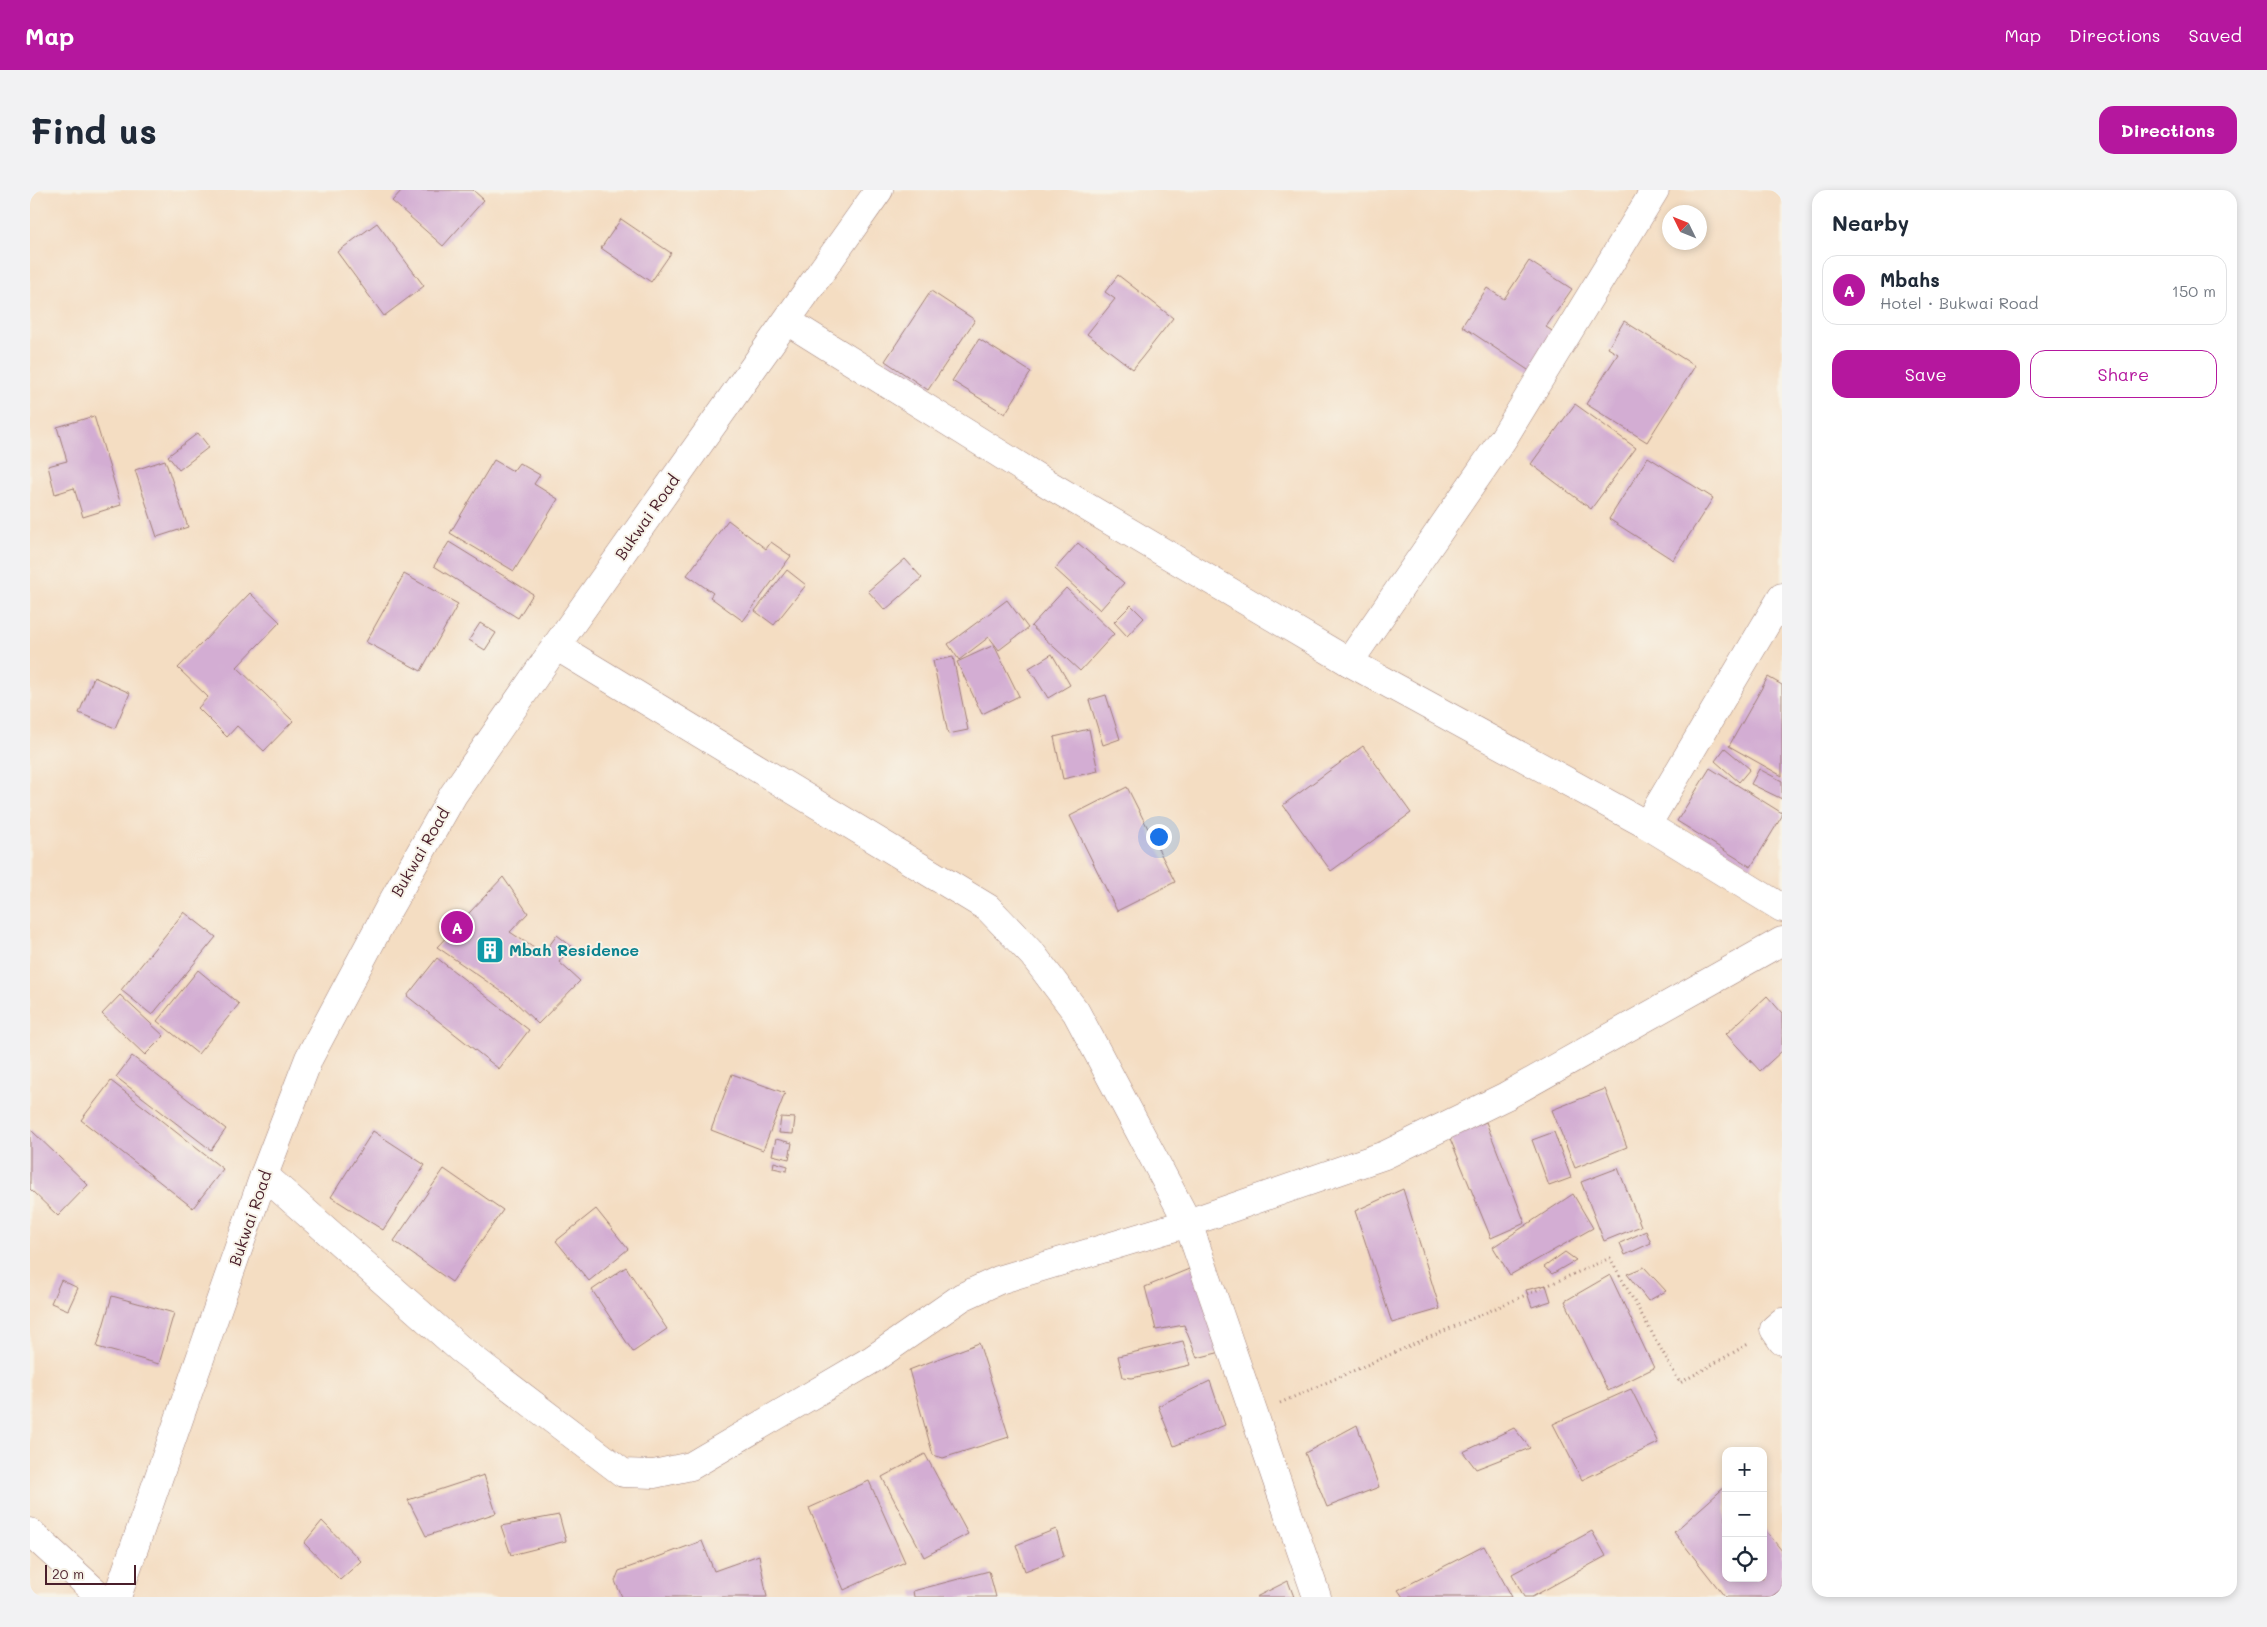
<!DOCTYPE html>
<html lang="en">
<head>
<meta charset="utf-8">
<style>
	body { margin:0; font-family:Mali,sans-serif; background:#f2f2f3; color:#1f2937 }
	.controls { position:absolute; right:15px; bottom:15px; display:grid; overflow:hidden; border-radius:10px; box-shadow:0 2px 8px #0003 }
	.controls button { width:45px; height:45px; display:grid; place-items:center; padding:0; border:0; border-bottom:1px solid #e0e1e3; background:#fff; color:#1f2937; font:25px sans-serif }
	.compass { position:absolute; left:1632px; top:15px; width:45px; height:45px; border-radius:50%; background:#fff; box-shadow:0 2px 8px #0003; rotate:313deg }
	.scale { position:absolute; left:15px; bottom:12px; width:91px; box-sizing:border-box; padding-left:5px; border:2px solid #4a1f2b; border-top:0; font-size:14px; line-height:18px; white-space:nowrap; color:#4a1f2b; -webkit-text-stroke:4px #f7f3e8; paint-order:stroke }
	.you { position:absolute; left:1128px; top:646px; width:18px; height:18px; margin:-12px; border:4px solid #fff; border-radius:50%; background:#1a73e8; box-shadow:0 0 0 8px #1a73e833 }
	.badge { display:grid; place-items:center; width:32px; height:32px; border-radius:50%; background:#b5179e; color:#fff; font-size:16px; font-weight:700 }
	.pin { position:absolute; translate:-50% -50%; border:2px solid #fff; box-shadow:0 1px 5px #0006 }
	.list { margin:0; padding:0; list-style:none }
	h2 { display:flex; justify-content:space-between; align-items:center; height:65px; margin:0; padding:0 20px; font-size:21px }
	h2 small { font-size:16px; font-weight:400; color:#747a83 }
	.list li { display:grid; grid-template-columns:32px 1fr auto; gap:15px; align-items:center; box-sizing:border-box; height:70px; margin:0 10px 10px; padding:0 10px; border:1px solid #e0e1e3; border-radius:15px }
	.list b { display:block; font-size:19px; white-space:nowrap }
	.list p { margin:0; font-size:16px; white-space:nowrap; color:#747a83 }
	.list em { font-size:16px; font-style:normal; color:#747a83 }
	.actions { display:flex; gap:10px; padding:15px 20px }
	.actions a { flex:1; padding:11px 0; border:1px solid #b5179e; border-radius:15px; text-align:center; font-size:18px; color:#b5179e }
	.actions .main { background:#b5179e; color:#fff }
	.icon { flex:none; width:28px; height:28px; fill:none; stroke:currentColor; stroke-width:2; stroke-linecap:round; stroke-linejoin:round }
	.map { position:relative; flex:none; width:1752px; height:1407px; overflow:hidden; border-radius:15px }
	header { display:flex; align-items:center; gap:30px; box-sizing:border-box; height:70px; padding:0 25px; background:#b5179e; color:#fff }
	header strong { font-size:24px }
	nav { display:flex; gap:28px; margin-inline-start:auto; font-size:18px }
	.intro { display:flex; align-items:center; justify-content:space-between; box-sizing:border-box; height:120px; padding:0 30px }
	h1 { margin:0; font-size:35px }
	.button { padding:12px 22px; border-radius:15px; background:#b5179e; color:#fff; font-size:18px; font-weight:700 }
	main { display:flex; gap:30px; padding:0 30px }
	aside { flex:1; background:#fff; border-radius:15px; box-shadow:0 2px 8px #0003 }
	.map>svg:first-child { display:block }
	.building { fill:#d3add3 }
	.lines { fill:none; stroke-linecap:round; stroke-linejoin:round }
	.minor-casing { stroke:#9f7e76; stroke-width:29 }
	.path { stroke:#9f7e76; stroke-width:3; stroke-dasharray:1 4; stroke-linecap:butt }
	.minor { stroke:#fff; stroke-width:28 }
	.labels { text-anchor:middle; stroke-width:4; stroke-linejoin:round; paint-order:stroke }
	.street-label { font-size:16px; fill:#4a1f2b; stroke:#f7f3e8 }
	.culture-label { font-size:16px; font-weight:bold; fill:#0d838f; stroke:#f7f3e8; text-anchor:start }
</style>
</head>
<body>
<header>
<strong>Map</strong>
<nav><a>Map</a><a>Directions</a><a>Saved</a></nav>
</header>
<div class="intro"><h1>Find us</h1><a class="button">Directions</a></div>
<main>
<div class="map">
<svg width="1752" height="1407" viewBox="0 0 1752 1407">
	<rect width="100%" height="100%" fill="#f7f3e8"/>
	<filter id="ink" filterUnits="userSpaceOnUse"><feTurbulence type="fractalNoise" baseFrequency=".02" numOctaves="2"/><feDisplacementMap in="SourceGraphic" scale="10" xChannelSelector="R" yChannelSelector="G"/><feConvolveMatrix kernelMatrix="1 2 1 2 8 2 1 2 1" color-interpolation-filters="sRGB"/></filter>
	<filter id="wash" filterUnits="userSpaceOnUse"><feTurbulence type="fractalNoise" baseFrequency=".0096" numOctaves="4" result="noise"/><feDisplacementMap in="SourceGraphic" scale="20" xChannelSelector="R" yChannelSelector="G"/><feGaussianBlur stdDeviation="1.12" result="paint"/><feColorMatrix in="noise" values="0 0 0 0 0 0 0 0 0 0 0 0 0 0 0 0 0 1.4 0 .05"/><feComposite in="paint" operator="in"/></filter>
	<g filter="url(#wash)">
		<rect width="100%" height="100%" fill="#f4ddc2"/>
		<g id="blocks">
			<g class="building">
				<path d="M372,0H443L454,10L413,56L362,11Z"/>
				<path d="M591,29L641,63L621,92L571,58Z"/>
				<path d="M347,33L394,96L354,126L307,62Z"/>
				<path d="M1499,71L1542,99L1516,137L1527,144L1501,182L1432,136L1457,98L1474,109Z"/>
				<path d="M1088,85L1143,128L1103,179L1057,144L1085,109L1075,102Z"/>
				<path d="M901,101L945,130L898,200L855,171Z"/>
				<path d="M1594,131L1665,176L1617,252L1556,214L1588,164L1578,158Z"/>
				<path d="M949,149L1001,182L975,224L922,191Z"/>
				<path d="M1545,214L1606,258L1561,319L1501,274Z"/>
				<path d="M64,226L91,315L53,327L44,298L25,304L18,276L37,271L27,237Z"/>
				<path d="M168,243L179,257L149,280L138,266Z"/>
				<path d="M1618,267L1683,308L1643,370L1579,329Z"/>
				<path d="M135,270L158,337L127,347L105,280Z"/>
				<path d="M464,270L483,281L489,273L510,285L504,294L528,309L484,381L420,343Z"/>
				<path d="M698,330L736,359L741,352L761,366L713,431L680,407L683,403L657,385Z"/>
				<path d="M419,352L503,404L488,428L404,376Z"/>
				<path d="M1048,353L1094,393L1070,420L1025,379Z"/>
				<path d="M875,369L892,388L855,420L838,401Z"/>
				<path d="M757,380L776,395L744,435L725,421Z"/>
				<path d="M374,384L428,414L391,481L336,452Z"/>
				<path d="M1036,398L1084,444L1050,481L1001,436Z"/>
				<path d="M220,403L250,432L207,477L263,531L234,561L207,536L197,547L168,518L178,507L148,478Z"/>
				<path d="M977,410L998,438L969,460L959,447L929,470L918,454Z"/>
				<path d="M1101,415L1114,428L1097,446L1084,432Z"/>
				<path d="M450,433L466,443L455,460L439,450Z"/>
				<path d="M964,455L989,506L952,524L927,472Z"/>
				<path d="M1022,464L1040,495L1018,508L999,478Z"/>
				<path d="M923,467L938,540L918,544L903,471Z"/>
				<path d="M64,487L100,503L85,538L49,523Z"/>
				<path d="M1738,487L1752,495V586L1699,556Z"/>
				<path d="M1076,505L1090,549L1073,555L1059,510Z"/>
				<path d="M1059,539L1068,581L1033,589L1024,547Z"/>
				<path d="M1333,556L1381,623L1301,681L1253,615Z"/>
				<path d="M1695,558L1720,579L1709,592L1685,571Z"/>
				<path d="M1680,578L1752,623V626L1721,677L1647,631Z"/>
				<path d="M1729,579L1752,591V609L1721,594Z"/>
				<path d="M1097,597L1145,692L1087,721L1040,626Z"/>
				<path d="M473,687L498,723L480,742L513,764L527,745L541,756L529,772L550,791L508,834L481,808L407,757Z"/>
				<path d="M154,722L186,747L122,825L91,800Z"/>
				<path d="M407,768L499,840L469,879L377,806Z"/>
				<path d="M168,780L209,814L168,864L127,831Z"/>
				<path d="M90,805L134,846L115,865L72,824Z"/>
				<path d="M1737,806L1752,823V861L1730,881L1696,844Z"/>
				<path d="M102,866L196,939L181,960L86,887Z"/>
				<path d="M702,884L755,903L733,960L681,940Z"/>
				<path d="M81,891L193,979L163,1018L51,930Z"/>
				<path d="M1575,899L1597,957L1545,978L1522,920Z"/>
				<path d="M751,927L765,928L763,944L749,943Z"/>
				<path d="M1456,932L1495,1033L1461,1048L1419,946Z"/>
				<path d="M0,939L58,995L28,1026L0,999Z"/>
				<path d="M343,941L395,975L353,1040L301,1007Z"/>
				<path d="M1524,942L1541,988L1519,996L1502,950Z"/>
				<path d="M746,949L762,953L759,969L742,965Z"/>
				<path d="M744,972L758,976L757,981L743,978Z"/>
				<path d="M1588,978L1611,1036L1574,1051L1551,992Z"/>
				<path d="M414,979L473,1020L422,1092L364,1051Z"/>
				<path d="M1373,999L1410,1119L1362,1133L1325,1021Z"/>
				<path d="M1543,1004L1563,1038L1480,1085L1463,1057Z"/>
				<path d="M566,1019L598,1059L559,1091L526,1051Z"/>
				<path d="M1616,1041L1621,1053L1595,1065L1590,1053Z"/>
				<path d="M1535,1062L1546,1070L1522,1084L1514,1077Z"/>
				<path d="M596,1077L637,1139L603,1162L562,1100Z"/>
				<path d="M1164,1077L1191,1162L1167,1168L1154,1135L1126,1140L1115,1097Z"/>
				<path d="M1614,1077L1636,1101L1618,1111L1597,1084Z"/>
				<path d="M1580,1085L1624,1178L1578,1201L1535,1111Z"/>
				<path d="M31,1090L48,1098L38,1120L21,1113Z"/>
				<path d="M1516,1095L1521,1111L1502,1117L1496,1100Z"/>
				<path d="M82,1106L144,1123L129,1174L67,1157Z"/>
				<path d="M1153,1151L1160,1175L1102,1188L1093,1187L1088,1166Z"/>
				<path d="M949,1153L979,1247L913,1268L903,1265L879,1180Z"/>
				<path d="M1180,1191L1195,1235L1144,1256L1128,1216Z"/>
				<path d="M1601,1199L1628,1253L1552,1290L1523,1234Z"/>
				<path d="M1327,1235L1349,1297L1297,1317L1275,1263Z"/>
				<path d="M1484,1238L1500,1258L1446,1279L1433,1262Z"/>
				<path d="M895,1264L938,1344L894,1367L852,1287Z"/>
				<path d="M454,1285L466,1323L396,1346L378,1310Z"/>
				<path d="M839,1291L875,1372L814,1400L779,1318Z"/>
				<path d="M1696,1296V1388H1733V1337L1752,1361V1399L1741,1407H1695L1644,1342Z"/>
				<path d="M529,1325L536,1351L481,1365L471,1336Z"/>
				<path d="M292,1331L331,1371L310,1390L274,1353Z"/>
				<path d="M1026,1339L1034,1366L995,1381L986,1355Z"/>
				<path d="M1562,1341L1576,1366L1502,1407H1494L1482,1384Z"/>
				<path d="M672,1351L684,1381L729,1365L737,1407H592L585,1391L589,1381Z"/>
				<path d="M1454,1356L1482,1407H1373L1368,1400Z"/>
				<path d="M959,1381L966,1407H884L883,1401Z"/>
				<path d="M1258,1391L1264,1407H1226Z"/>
			</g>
		</g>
	</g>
	<g filter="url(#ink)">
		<use href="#blocks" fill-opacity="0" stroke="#9f7e76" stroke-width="1"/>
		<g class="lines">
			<defs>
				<g id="minor">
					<path d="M757,131L1018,294L1319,472L1617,635L1752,718"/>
					<path d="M526,456L958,718L1003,765L1046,822L1158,1033L1287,1407"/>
					<path d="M1319,472L1473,249L1625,0"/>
					<path d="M1617,635L1752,407"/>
					<path d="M234,985L429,1158L593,1283L624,1284L661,1276L843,1169L932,1107L969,1090L1158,1033L1355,965L1476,906L1752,751"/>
					<path d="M1752,1132L1744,1139L1752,1151"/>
					<path d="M0,1342L71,1407"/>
					<path d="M87,1407L234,985L279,868L360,716L423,605L526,456L849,0"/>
				</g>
			</defs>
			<use href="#minor" class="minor-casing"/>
			<path class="path" d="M1250,1213L1580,1068L1650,1193L1720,1153"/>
			<use href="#minor" class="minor"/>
		</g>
	</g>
	<defs>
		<symbol id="building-square" viewBox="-11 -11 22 22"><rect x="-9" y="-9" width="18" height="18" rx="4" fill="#0f9aa8" stroke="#f7f3e8"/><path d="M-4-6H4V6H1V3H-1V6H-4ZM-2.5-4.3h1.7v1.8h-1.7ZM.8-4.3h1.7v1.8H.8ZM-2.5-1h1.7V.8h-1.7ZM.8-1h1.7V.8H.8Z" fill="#fff"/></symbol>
	</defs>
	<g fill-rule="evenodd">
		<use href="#building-square" x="444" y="744" width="32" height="32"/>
	</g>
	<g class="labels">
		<g class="street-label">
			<text transform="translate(617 327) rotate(-55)" y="6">Bukwai Road</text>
			<text transform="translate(390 662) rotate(-60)" y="6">Bukwai Road</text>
			<text transform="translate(220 1028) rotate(-71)" y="6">Bukwai Road</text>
		</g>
		<g class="culture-label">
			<text x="479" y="766">Mbah Residence</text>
		</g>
	</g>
</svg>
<div class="controls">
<button>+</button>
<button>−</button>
<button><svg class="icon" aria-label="locate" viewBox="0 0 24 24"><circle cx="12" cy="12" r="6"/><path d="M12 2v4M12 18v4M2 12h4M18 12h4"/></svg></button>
</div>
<svg class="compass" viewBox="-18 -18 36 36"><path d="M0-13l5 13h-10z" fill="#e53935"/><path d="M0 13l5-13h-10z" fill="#747a83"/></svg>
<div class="scale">20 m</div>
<div class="you"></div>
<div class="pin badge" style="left:427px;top:737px">A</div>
</div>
<aside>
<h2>Nearby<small></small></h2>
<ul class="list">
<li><span class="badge">A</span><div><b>Mbahs</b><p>Hotel · Bukwai Road</p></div><em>150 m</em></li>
</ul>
<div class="actions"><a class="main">Save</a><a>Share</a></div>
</aside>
</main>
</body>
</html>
